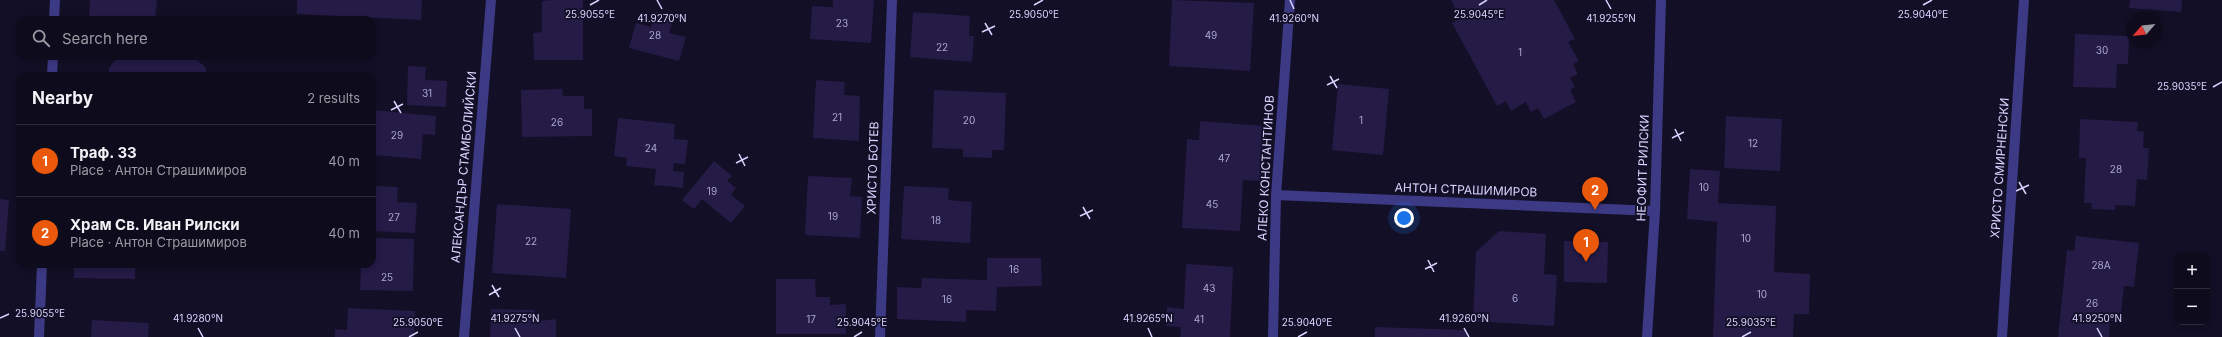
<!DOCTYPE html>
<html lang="en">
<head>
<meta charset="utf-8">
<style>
	body { margin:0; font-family:Inter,sans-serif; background:#1c1929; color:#f1f3f6 }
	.controls { position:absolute; right:12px; bottom:12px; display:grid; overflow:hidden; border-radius:8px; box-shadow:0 2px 6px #0003 }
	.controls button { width:36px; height:36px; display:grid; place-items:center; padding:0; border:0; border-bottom:1px solid #2e2b3b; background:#0e0b1c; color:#f1f3f6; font:20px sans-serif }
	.compass { position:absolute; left:2126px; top:12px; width:36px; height:36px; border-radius:50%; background:#0e0b1c; box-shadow:0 2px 6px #0003; rotate:242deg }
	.you { position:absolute; left:1404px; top:218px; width:14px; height:14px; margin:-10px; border:3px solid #fff; border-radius:50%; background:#1a73e8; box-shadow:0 0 0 6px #1a73e833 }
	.badge { display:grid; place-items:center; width:26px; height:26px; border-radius:50%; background:#ea580c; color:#fff; font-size:13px; font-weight:700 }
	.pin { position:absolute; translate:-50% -33px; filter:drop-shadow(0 1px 2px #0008) }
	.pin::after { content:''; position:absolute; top:21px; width:14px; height:12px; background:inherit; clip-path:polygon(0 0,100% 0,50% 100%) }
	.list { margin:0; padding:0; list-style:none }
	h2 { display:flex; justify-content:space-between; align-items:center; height:52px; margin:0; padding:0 16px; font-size:17px }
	h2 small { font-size:13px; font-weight:400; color:#9b9ba3 }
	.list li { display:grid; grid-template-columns:26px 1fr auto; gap:12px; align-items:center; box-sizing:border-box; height:72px; padding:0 16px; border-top:1px solid #2e2b3b }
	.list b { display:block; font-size:15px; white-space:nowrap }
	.list p { margin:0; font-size:13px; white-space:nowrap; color:#9b9ba3 }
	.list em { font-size:13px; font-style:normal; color:#9b9ba3 }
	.icon { flex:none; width:22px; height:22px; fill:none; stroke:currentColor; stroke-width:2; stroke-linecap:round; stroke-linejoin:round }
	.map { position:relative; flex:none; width:2222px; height:337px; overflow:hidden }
	.search { position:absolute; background:#0e0b1c; box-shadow:0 2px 6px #0003; left:16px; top:16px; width:360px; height:44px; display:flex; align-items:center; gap:10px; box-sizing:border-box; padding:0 14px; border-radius:12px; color:#9b9ba3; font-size:15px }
	.panel { position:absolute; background:#0e0b1c; box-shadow:0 2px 6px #0003; left:16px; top:72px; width:360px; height:196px; border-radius:12px }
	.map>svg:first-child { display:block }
	.building { fill:#241b47 }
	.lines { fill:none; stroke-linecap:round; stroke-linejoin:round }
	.minor { stroke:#3d3a85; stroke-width:10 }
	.ticks { fill:none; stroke:#d9d4ff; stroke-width:1.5 }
	.labels { text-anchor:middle; stroke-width:3.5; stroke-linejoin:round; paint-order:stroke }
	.number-label { font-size:10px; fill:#aca6d1 }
	.street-label { font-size:12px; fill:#d9d4ff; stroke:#130f26 }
	.ticks-label { font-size:10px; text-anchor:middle; fill:#d9d4ff; stroke:#130f26; stroke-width:3.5; stroke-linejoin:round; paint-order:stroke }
</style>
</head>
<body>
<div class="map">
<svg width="2222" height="337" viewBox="0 0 2222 337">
	<rect width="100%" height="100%" fill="#130f26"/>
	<g class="building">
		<path d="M90,0H157L155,20H89Z"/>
		<path d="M297,0H422L421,20L297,14Z"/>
		<path d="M553,0H583V60H534L533,33L542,32V1Z"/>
		<path d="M833,0H874L871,43L810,39L812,6L833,7Z"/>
		<path d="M1172,0L1254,3L1250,71L1169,66Z"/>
		<path d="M1451,0H1554L1575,39L1568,42L1579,61L1573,64L1578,74L1570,78L1575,87L1570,90L1576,102L1544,119L1538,108L1531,112L1526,102L1511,111L1506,101L1497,106L1452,23L1460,18Z"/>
		<path d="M2130,0H2182L2181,12L2129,8Z"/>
		<path d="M655,12L674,17L669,33L686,37L679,61L629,48L636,23L651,27Z"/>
		<path d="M913,12L970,16L969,36H974L972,62L910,57Z"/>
		<path d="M2075,34L2129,36L2128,64H2117L2116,88L2073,87Z"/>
		<path d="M118,56H193L206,68V76H109V68Z"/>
		<path d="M408,66L426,67L425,80L447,81L446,107L407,105Z"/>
		<path d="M816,80L845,82L844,95L860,96L859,141L813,138Z"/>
		<path d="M1338,84L1389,89L1383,155L1332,150Z"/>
		<path d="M562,89L563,96H584V109H592V136L522,137L521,90Z"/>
		<path d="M934,90L1006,93L1004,150H992V158L963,157V149L932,148Z"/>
		<path d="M372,110L436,116L435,135L423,134L421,159L372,155Z"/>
		<path d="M1726,116L1782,119L1780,171L1724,168Z"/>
		<path d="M618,118L675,124L674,139L688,140L685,164L674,163L673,171L684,172L683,188L654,185L656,169L626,166L627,158L614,156Z"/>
		<path d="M2080,119L2138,122L2137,131L2144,132L2143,148H2149L2147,180L2137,179L2135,206L2115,205V210L2091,209L2092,203H2084L2086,158H2079Z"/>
		<path d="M1200,121L1265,126L1261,181L1243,180L1240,231L1182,228L1187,139L1199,140Z"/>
		<path d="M714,161L732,176L727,181L736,188L731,195L745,206L731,223L702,199L694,209L682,200Z"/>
		<path d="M1690,169L1720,171L1718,203L1776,206L1774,272L1810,274L1809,314H1794L1793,337H1713L1717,222L1687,219Z"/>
		<path d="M808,176L852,178L850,196L862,197L860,238L805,235Z"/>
		<path d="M372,186L398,187L397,202L417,203L415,233L372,231Z"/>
		<path d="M904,186L949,188L948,200L972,202L970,243L901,239Z"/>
		<path d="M0,199L9,200L5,251H0Z"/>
		<path d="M497,204L571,209L566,278L492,273Z"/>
		<path d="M1499,231L1546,234L1544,274L1557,275L1554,326L1473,321L1476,252Z"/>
		<path d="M2076,236L2139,243L2134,287L2124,286L2120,322L2110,321L2109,337H2058L2067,250L2074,251Z"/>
		<path d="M372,238L414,239L413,291L360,290L361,264H372Z"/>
		<path d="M1564,241L1608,242L1607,283L1564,282Z"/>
		<path d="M987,258H1041L1042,286L997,287L996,311L966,310V322L897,319V287L921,288L922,278L987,280Z"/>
		<path d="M74,264H135V279L74,278Z"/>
		<path d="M1186,264L1233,267L1230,337H1180L1181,327L1166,326L1167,307L1184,309Z"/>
		<path d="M776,279H815L816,297H830V305L846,304V334H776Z"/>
		<path d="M348,308L415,311L414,337H335V329L347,330Z"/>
		<path d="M491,309L535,310L532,322L556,319V337H490Z"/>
		<path d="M92,320L149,323L148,337H91Z"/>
		<path d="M1375,327L1467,330V337H1375Z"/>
	</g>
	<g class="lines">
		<g class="minor">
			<path d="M54,20L55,0"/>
			<path d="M52,76L53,56"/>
			<path d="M1276,195L1655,211"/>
			<path d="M39,337L42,264"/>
			<path d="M464,337L491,0"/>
			<path d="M880,337L892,0"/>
			<path d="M1273,337L1276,195L1290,0"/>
			<path d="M1647,337L1655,211L1661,0"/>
			<path d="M2002,337L2024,0"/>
		</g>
	</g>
	<path class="ticks" d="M657,0L662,9M1290,0L1294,9M1606,0L1611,9M590,5L599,0M1034,5L1043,0M1479,5L1487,0M1923,5L1932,0M985,23L992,35M982,32L995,26M1330,76L1337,88M1327,85L1339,79M2213,87L2222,82M394,101L401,113M391,110L403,104M1675,129L1681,141M1672,138L1684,132M739,154L745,166M736,163L748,157M2019,182L2026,194M2016,191L2029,185M1083,207L1090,219M1080,216L1093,210M1428,260L1434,272M1425,269L1437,263M492,285L499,297M489,295L501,288M0,318L9,314M198,328L203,337M515,328L520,337M1148,328L1152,337M1464,328L1469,337M2097,328L2102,337M409,337L418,332M854,337L862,332M1298,337L1307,332M1742,337L1751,332"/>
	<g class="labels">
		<g class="number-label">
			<text x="842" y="27">23</text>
			<text x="655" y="39">28</text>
			<text x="1211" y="39">49</text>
			<text x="942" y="51">22</text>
			<text x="2102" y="54">30</text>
			<text x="1520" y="56">1</text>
			<text x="427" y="97">31</text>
			<text x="837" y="121">21</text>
			<text x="969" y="124">20</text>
			<text x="1361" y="124">1</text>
			<text x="557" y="126">26</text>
			<text x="397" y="139">29</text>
			<text x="1753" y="147">12</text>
			<text x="651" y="152">24</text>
			<text x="1224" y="162">47</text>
			<text x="2116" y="173">28</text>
			<text x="1704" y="191">10</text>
			<text x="712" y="195">19</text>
			<text x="1212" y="208">45</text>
			<text x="833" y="220">19</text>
			<text x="394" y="221">27</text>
			<text x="936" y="224">18</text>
			<text x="1746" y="242">10</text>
			<text x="531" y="245">22</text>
			<text x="2101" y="269">28А</text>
			<text x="1014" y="273">16</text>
			<text x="387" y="281">25</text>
			<text x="1209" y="292">43</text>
			<text x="1762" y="298">10</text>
			<text x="1515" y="302">6</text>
			<text x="947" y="303">16</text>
			<text x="2092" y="307">26</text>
			<text x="811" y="323">17</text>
			<text x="1199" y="323">41</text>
		</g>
		<g class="street-label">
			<text transform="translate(464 167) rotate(-85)" y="4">АЛЕКСАНДЪР СТАМБОЛИЙСКИ</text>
			<text transform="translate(873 168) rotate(-88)" y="4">ХРИСТО БОТЕВ</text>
			<text transform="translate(1266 168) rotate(-87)" y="4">АЛЕКО КОНСТАНТИНОВ</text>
			<text transform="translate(1643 168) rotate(-88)" y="4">НЕОФИТ РИЛСКИ</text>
			<text transform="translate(2000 168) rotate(-86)" y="4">ХРИСТО СМИРНЕНСКИ</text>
			<text transform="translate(1466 190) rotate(2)" y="4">АНТОН СТРАШИМИРОВ</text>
		</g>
	</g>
	<g class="ticks-label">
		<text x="590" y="18">25.9055°E</text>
		<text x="1034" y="18">25.9050°E</text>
		<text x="1923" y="18">25.9040°E</text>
		<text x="1479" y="18">25.9045°E</text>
		<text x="662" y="22">41.9270°N</text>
		<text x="1294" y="22">41.9260°N</text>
		<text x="1611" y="22">41.9255°N</text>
		<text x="2182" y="90">25.9035°E</text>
		<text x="40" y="317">25.9055°E</text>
		<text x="198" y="322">41.9280°N</text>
		<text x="515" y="322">41.9275°N</text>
		<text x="1148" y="322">41.9265°N</text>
		<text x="1464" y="322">41.9260°N</text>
		<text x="2097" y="322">41.9250°N</text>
		<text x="418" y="326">25.9050°E</text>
		<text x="862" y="326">25.9045°E</text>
		<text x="1307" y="326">25.9040°E</text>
		<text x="1751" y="326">25.9035°E</text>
	</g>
</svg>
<div class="controls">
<button>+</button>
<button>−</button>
</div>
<svg class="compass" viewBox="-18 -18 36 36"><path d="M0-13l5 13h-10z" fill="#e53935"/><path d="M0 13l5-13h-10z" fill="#9b9ba3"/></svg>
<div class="you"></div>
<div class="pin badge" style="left:1586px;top:262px">1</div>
<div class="pin badge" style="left:1595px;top:210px">2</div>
<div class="search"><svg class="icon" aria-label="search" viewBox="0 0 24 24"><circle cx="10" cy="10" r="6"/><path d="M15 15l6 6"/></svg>Search here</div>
<section class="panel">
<h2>Nearby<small>2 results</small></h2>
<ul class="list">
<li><span class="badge">1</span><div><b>Траф. 33</b><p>Place · Антон Страшимиров</p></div><em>40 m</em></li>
<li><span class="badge">2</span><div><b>Храм Св. Иван Рилски</b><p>Place · Антон Страшимиров</p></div><em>40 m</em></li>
</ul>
</section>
</div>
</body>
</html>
